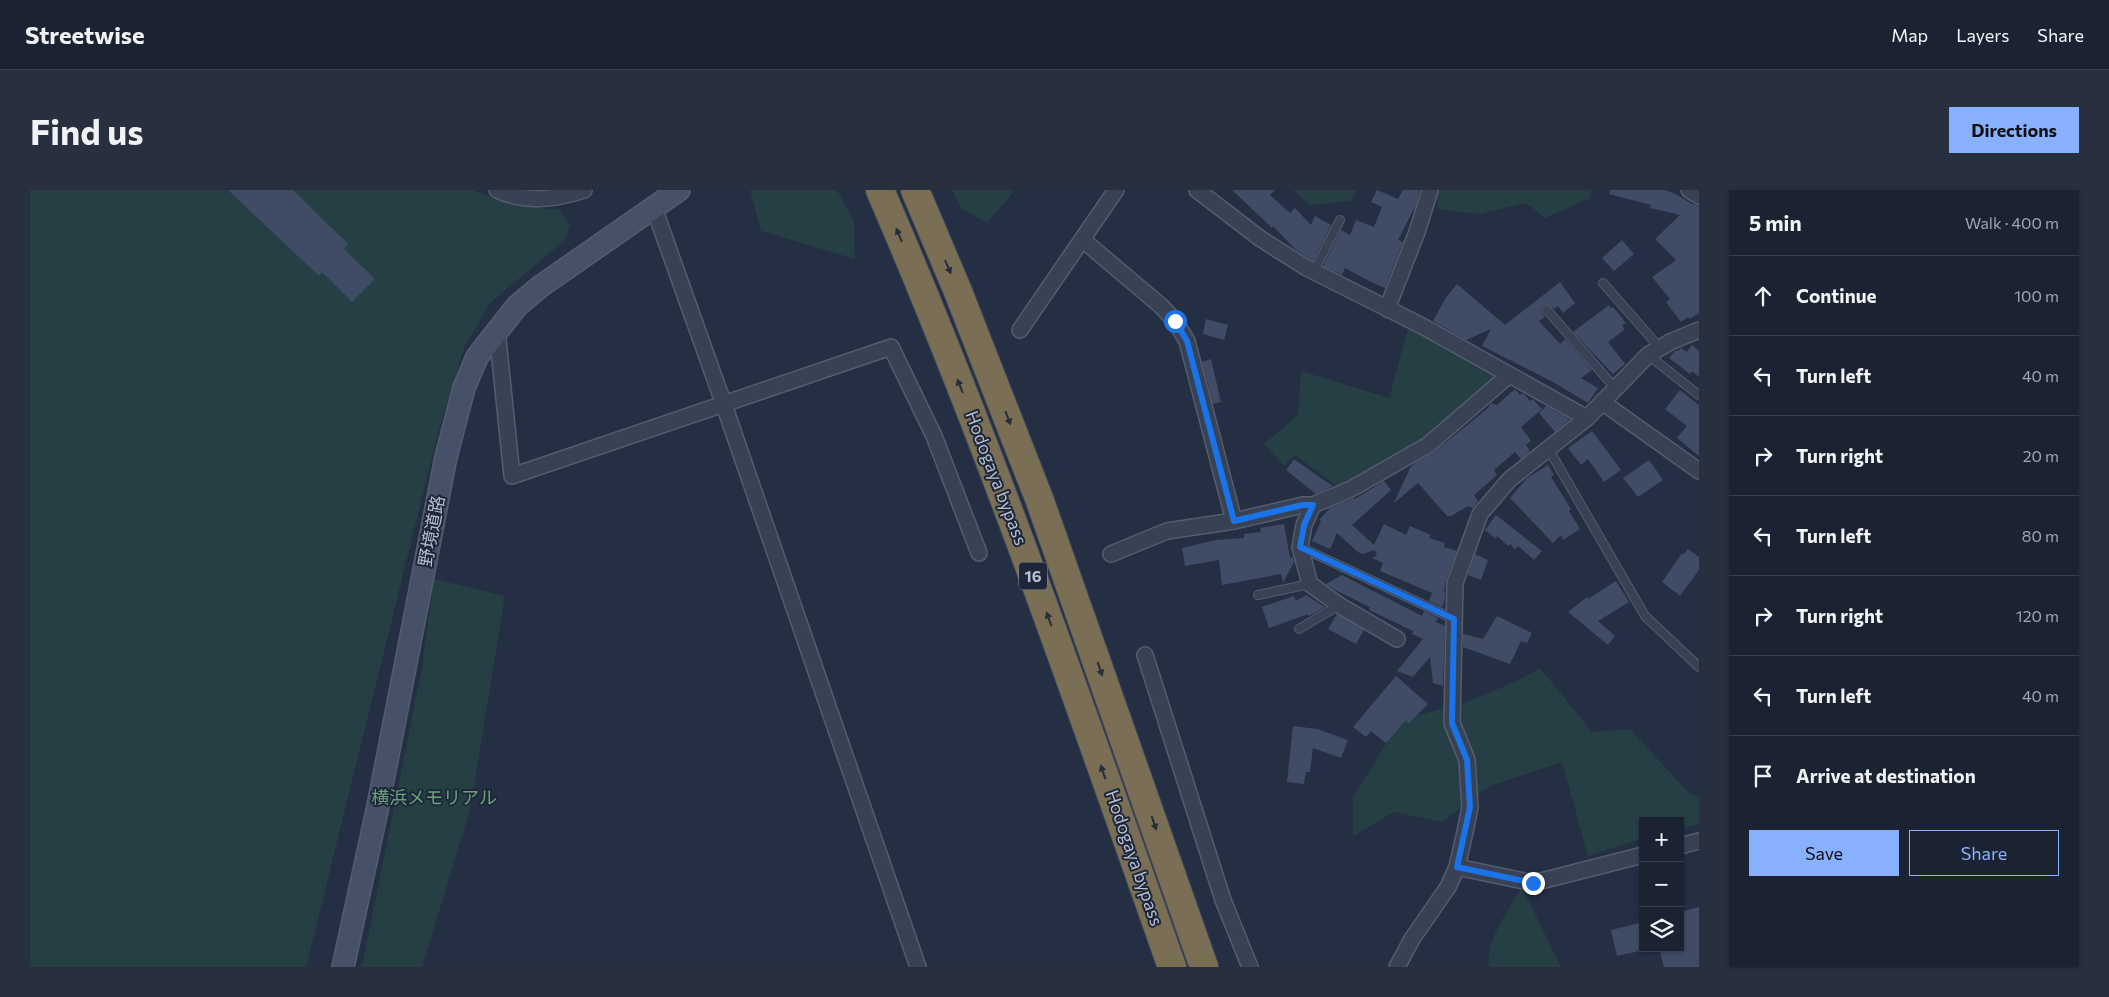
<!DOCTYPE html>
<html lang="en">
<head>
<meta charset="utf-8">
<style>
	body { margin:0; font-family:Commissioner,"Noto Sans JP",sans-serif; background:#282f3f; color:#f1f3f6 }
	.controls { position:absolute; right:15px; bottom:15px; display:grid; overflow:hidden; border-radius:0px; box-shadow:0 1px 4px #0004 }
	.controls button { width:45px; height:45px; display:grid; place-items:center; padding:0; border:0; border-bottom:1px solid #39404e; background:#1b2333; color:#f1f3f6; font:25px sans-serif }
	.stop { position:absolute; width:15px; height:15px; margin:-11px; border:4px solid #1a73e8; border-radius:50%; background:#fff }
	.stop.end { background:#1a73e8; border-color:#fff; box-shadow:0 1px 5px #0008 }
	.list { margin:0; padding:0; list-style:none }
	h2 { display:flex; justify-content:space-between; align-items:center; height:65px; margin:0; padding:0 20px; font-size:21px }
	h2 small { font-size:16px; font-weight:400; color:#a0a4ac }
	.list li { display:grid; grid-template-columns:32px 1fr auto; gap:15px; align-items:center; box-sizing:border-box; height:80px; padding:0 20px; border-top:1px solid #39404e }
	.list b { display:block; font-size:19px; white-space:nowrap }
	.list em { font-size:16px; font-style:normal; color:#a0a4ac }
	.actions { display:flex; gap:10px; padding:15px 20px }
	.actions a { flex:1; padding:11px 0; border:1px solid #89afff; border-radius:0px; text-align:center; font-size:18px; color:#89afff }
	.actions .main { background:#89afff; color:#111 }
	.icon { flex:none; width:28px; height:28px; fill:none; stroke:currentColor; stroke-width:2; stroke-linecap:round; stroke-linejoin:round }
	.map { position:relative; flex:none; width:1669px; height:777px; overflow:hidden; border-radius:0px }
	header { display:flex; align-items:center; gap:30px; box-sizing:border-box; height:70px; padding:0 25px; background:#1b2333; border-bottom:1px solid #39404e }
	header strong { font-size:24px }
	nav { display:flex; gap:28px; margin-inline-start:auto; font-size:18px }
	.intro { display:flex; align-items:center; justify-content:space-between; box-sizing:border-box; height:120px; padding:0 30px }
	h1 { margin:0; font-size:35px }
	.button { padding:12px 22px; border-radius:0px; background:#89afff; color:#111; font-size:18px; font-weight:700 }
	main { display:flex; gap:30px; padding:0 30px }
	aside { flex:1; background:#1b2333; border-radius:0px; box-shadow:0 1px 4px #0004 }
	.map>svg:first-child { display:block }
	.green { fill:#263f45 }
	.building { fill:#404c65 }
	.lines { fill:none; stroke-linecap:round; stroke-linejoin:round }
	.lane-casing { stroke:#545d6e; stroke-width:10 }
	.street-casing { stroke:#545d6e; stroke-width:18 }
	.secondary-casing { stroke:#545d6e; stroke-width:24 }
	.highway-casing { stroke:#404a5b; stroke-width:30 }
	.lane { stroke:#384254; stroke-width:8 }
	.street { stroke:#384254; stroke-width:15 }
	.secondary { stroke:#465067; stroke-width:21 }
	.highway { stroke:#7a6e55; stroke-width:28 }
	.oneway { fill:#262e3c }
	.route { stroke:#1a73e8; stroke-width:6 }
	.labels { text-anchor:middle; stroke-width:4; stroke-linejoin:round; paint-order:stroke }
	.shield { fill:#1d2739; stroke:#8890a1; stroke-width:1 }
	.shield-label { font-size:16px; font-weight:bold; fill:#b6bdcd }
	.street-label { font-size:18px; fill:#b6bdcd; stroke:#1d2739 }
	.park-label { font-size:18px; fill:#6aa17a; stroke:#1d2739 }
</style>
</head>
<body>
<header>
<strong>Streetwise</strong>
<nav><a>Map</a><a>Layers</a><a>Share</a></nav>
</header>
<div class="intro"><h1>Find us</h1><a class="button">Directions</a></div>
<main>
<div class="map">
<svg width="1669" height="777" viewBox="0 0 1669 777">
	<rect width="100%" height="100%" fill="#242f44"/>
	<g class="green">
		<path d="M0,0H443C469,12 501,20 528,19L540,34L534,51L460,113L434,158L409,239L276,777H0Z"/>
		<path d="M720,0H807L824,31L825,69L731,41Z"/>
		<path d="M922,0H985L957,33L932,19Z"/>
		<path d="M1263,0H1328L1321,11L1280,15Z"/>
		<path d="M1406,0H1561L1560,8L1515,28L1496,13L1449,24L1408,19Z"/>
		<path d="M1379,136L1471,186L1399,248L1311,299L1265,265L1254,276L1234,254L1268,225L1271,181L1359,208Z"/>
		<path d="M404,389L475,406L440,620L392,777H332L392,477Z"/>
		<path d="M1510,478L1562,542L1600,539L1661,605L1669,607V634L1650,639V631H1613V648L1558,666L1532,572L1460,596L1412,632L1364,622L1323,646V607L1371,530L1437,512L1489,490Z"/>
		<path d="M1492,697L1531,777H1459C1455,750 1479,720 1492,697Z"/>
	</g>
	<g class="building">
		<path d="M198,0H263L318,54L314,59L345,89L322,112L292,82L289,86Z"/>
		<path d="M1202,0H1245L1240,5L1260,23L1265,18L1281,35L1285,26L1301,35L1283,71L1266,60L1243,36L1242,38Z"/>
		<path d="M1347,0L1368,9L1373,0H1390L1386,15L1368,50L1373,52L1355,98L1339,91L1315,78L1312,85L1293,76L1311,40L1320,45L1326,30L1344,37L1352,17L1341,12Z"/>
		<path d="M1580,0H1634L1644,3L1662,14L1669,15V123L1660,129L1658,127L1651,132L1636,112L1640,109L1622,87L1646,70L1625,49L1650,25L1620,18L1621,15L1579,4Z"/>
		<path d="M1592,50L1604,64L1584,81L1572,68Z"/>
		<path d="M1530,92L1545,113L1533,123L1528,116L1524,119L1519,115H1514L1511,121L1515,127L1509,131L1530,154L1535,149L1562,180L1551,188L1568,198L1558,213L1523,192L1452,156L1461,139L1436,150L1403,131L1415,109L1427,94L1475,135Z"/>
		<path d="M1579,115L1581,118L1583,117L1596,133L1592,136L1595,139L1578,152L1595,174L1583,184L1543,142Z"/>
		<path d="M1176,129L1198,135L1194,150L1173,144Z"/>
		<path d="M1662,155L1669,161V187L1662,181L1660,184L1639,168L1646,160L1648,161L1651,158L1657,162Z"/>
		<path d="M1181,169L1191,212L1183,214L1172,172Z"/>
		<path d="M1485,199L1490,205L1493,203L1500,211L1503,209L1512,219L1491,237L1501,251L1496,255L1500,261L1491,269L1485,262L1464,280L1467,285L1444,305L1448,311L1443,318L1438,316L1421,326H1417L1388,293L1364,313L1380,278L1385,273L1404,262L1458,218L1461,213L1467,215Z"/>
		<path d="M1650,200L1669,215V266L1647,248L1657,236L1635,219Z"/>
		<path d="M1516,216L1540,229L1525,242L1509,223Z"/>
		<path d="M1562,241L1591,280L1574,292L1558,269L1551,275L1538,258Z"/>
		<path d="M1264,269L1292,289L1303,296L1286,304L1256,280Z"/>
		<path d="M1619,270L1633,290L1608,307L1593,288Z"/>
		<path d="M1518,275L1524,285L1521,287L1541,319L1539,321L1550,339L1533,350L1531,345L1523,353L1480,308L1497,288Z"/>
		<path d="M1354,291L1361,300L1322,335L1344,355L1354,334L1376,345L1380,336L1401,345L1399,348L1415,353L1414,357L1427,361L1416,390L1414,402L1415,403V409L1412,417L1399,411L1402,403L1350,381L1353,373L1342,368L1347,365L1345,360L1332,364L1328,362L1307,343L1300,359L1282,351L1291,331L1289,330L1300,318L1324,308L1325,309Z"/>
		<path d="M1466,325L1512,361L1504,370L1488,356L1485,359L1480,354L1478,356L1467,346L1466,349L1455,340Z"/>
		<path d="M1254,334L1260,368L1263,367L1264,372L1253,393L1251,384L1192,395L1189,370L1155,376L1152,358L1186,350L1214,348V344L1231,342L1230,338Z"/>
		<path d="M1658,359L1669,367V380L1650,406L1632,392L1652,363L1653,365Z"/>
		<path d="M1445,364L1458,370L1451,390L1438,385Z"/>
		<path d="M1312,385L1392,426L1394,421L1408,428L1406,432L1415,436L1413,496L1403,493L1400,467L1383,487L1367,481L1393,449L1382,444L1383,441L1339,420L1340,417L1305,400L1296,394Z"/>
		<path d="M1586,391L1599,412L1568,431L1585,446L1578,455L1538,422L1557,407L1558,409Z"/>
		<path d="M1276,405L1295,417L1279,426L1278,424L1239,438L1232,417L1264,406L1266,411Z"/>
		<path d="M1307,424L1334,440L1326,454L1298,439Z"/>
		<path d="M1467,426L1502,443L1497,453L1491,451L1480,474L1433,457V444L1453,449Z"/>
		<path d="M1366,486L1398,514L1379,533L1376,530L1356,553L1341,541L1336,547L1323,537Z"/>
		<path d="M1263,536L1287,539L1318,550L1311,568L1283,558L1280,582H1276L1274,594L1257,592Z"/>
		<path d="M1669,717V777H1634L1629,758H1650V722Z"/>
		<path d="M1613,732V760L1587,766L1581,740Z"/>
	</g>
	<g class="lines">
		<defs>
			<g id="lane">
				<path d="M1284,81L1310,30"/>
				<path d="M1573,93L1630,158"/>
				<path d="M1517,120L1585,198"/>
				<path d="M1618,165L1669,205"/>
				<path d="M1518,258L1615,426L1669,477"/>
				<path d="M1270,357L1424,429"/>
				<path d="M1228,405L1280,394"/>
				<path d="M1269,439L1309,415"/>
			</g>
			<g id="street">
				<path d="M467,0C496,13 523,10 554,0"/>
				<path d="M1167,0L1231,49L1275,77L1394,137L1557,228"/>
				<path d="M1659,0L1669,6"/>
				<path d="M624,18L693,212L888,777"/>
				<path d="M1053,50L1131,116L1145,131L1157,151L1204,331"/>
				<path d="M1357,119L1387,42L1400,0"/>
				<path d="M467,140L482,286L861,157L904,246L949,363"/>
				<path d="M990,140L1086,0"/>
				<path d="M1572,212L1669,281"/>
				<path d="M1283,315L1274,335L1270,357L1280,394L1309,415L1367,449"/>
				<path d="M1081,364L1137,341L1204,331L1273,315H1283L1321,299L1398,255L1478,186"/>
				<path d="M1115,465L1193,710L1220,777"/>
				<path d="M1650,656L1669,651"/>
				<path d="M1427,677L1503,693L1613,665"/>
				<path d="M1367,777L1382,749L1418,697L1427,677L1435,642L1440,617L1437,570L1422,533L1425,393L1450,324L1479,290L1557,228L1618,165L1640,152L1669,140"/>
			</g>
			<path id="secondary" d="M313,777L348,616L416,267L434,198L447,167L487,116L511,96L649,0"/>
			<g id="highway">
				<path d="M850,0C960,254 1050,516 1142,777"/>
				<path d="M885,0L927,99L1010,311L1174,777"/>
			</g>
		</defs>
		<use href="#lane" class="lane-casing"/>
		<use href="#street" class="street-casing"/>
		<use href="#secondary" class="secondary-casing"/>
		<use href="#highway" class="highway-casing"/>
		<use href="#lane" class="lane"/>
		<use href="#street" class="street"/>
		<use href="#secondary" class="secondary"/>
		<use href="#highway" class="highway"/>
	</g>
	<defs><path id="oneway-solid" d="M-6-.8H1V-3.2L6.5 0L1 3.2V.8H-6Z" transform="scale(1.25)"/></defs>
	<g class="oneway">
		<use href="#oneway-solid" transform="translate(869 45) rotate(-113)"/>
		<use href="#oneway-solid" transform="translate(918 77) rotate(67)"/>
		<use href="#oneway-solid" transform="translate(930 196) rotate(-112)"/>
		<use href="#oneway-solid" transform="translate(978 228) rotate(69)"/>
		<use href="#oneway-solid" transform="translate(1019 429) rotate(-110)"/>
		<use href="#oneway-solid" transform="translate(1070 479) rotate(71)"/>
		<use href="#oneway-solid" transform="translate(1073 582) rotate(-109)"/>
		<use href="#oneway-solid" transform="translate(1124 633) rotate(71)"/>
	</g>
	<g class="lines">
		<path class="route" d="M1145,131L1157,151L1204,331L1273,315H1283L1274,335L1270,357L1424,429L1422,533L1437,570L1440,617L1427,677L1503,693"/>
	</g>
	<g class="labels">
		<rect class="shield" x="989" y="372.5" width="28" height="27" rx="4"/>
		<g class="shield-label">
			<text x="1003" y="392">16</text>
		</g>
		<g class="street-label">
			<text transform="translate(966 288) rotate(69)" y="6">Hodogaya bypass</text>
			<text transform="translate(402 341) rotate(-79)" y="6">野境道路</text>
			<text transform="translate(1104 668) rotate(71)" y="6">Hodogaya bypass</text>
		</g>
		<g class="park-label">
			<text x="404" y="614">横浜メモリアル</text>
		</g>
	</g>
</svg>
<div class="controls">
<button>+</button>
<button>−</button>
<button><svg class="icon" aria-label="layers" viewBox="0 0 24 24"><path d="M12 4l9 5-9 5-9-5zM3 14l9 5 9-5"/></svg></button>
</div>
<div class="stop" style="left:1145px;top:131px"></div>
<div class="stop end" style="left:1503px;top:693px"></div>
</div>
<aside>
<h2>5 min<small>Walk · 400 m</small></h2>
<ul class="list">
<li><svg class="icon" aria-label="ahead" viewBox="0 0 24 24"><path d="M12 20V5M6 11l6-6 6 6"/></svg><div><b>Continue</b></div><em>100 m</em></li>
<li><svg class="icon" aria-label="left" viewBox="0 0 24 24"><path d="M17 20v-9H6M10 6l-5 5 5 5"/></svg><div><b>Turn left</b></div><em>40 m</em></li>
<li><svg class="icon" aria-label="right" viewBox="0 0 24 24"><path d="M7 20v-9h11M14 6l5 5-5 5"/></svg><div><b>Turn right</b></div><em>20 m</em></li>
<li><svg class="icon" aria-label="left" viewBox="0 0 24 24"><path d="M17 20v-9H6M10 6l-5 5 5 5"/></svg><div><b>Turn left</b></div><em>80 m</em></li>
<li><svg class="icon" aria-label="right" viewBox="0 0 24 24"><path d="M7 20v-9h11M14 6l5 5-5 5"/></svg><div><b>Turn right</b></div><em>120 m</em></li>
<li><svg class="icon" aria-label="left" viewBox="0 0 24 24"><path d="M17 20v-9H6M10 6l-5 5 5 5"/></svg><div><b>Turn left</b></div><em>40 m</em></li>
<li><svg class="icon" aria-label="arrive" viewBox="0 0 24 24"><path d="M6 21V4h12l-3 4 3 4H6"/></svg><div><b>Arrive at destination</b></div></li>
</ul>
<div class="actions"><a class="main">Save</a><a>Share</a></div>
</aside>
</main>
</body>
</html>
